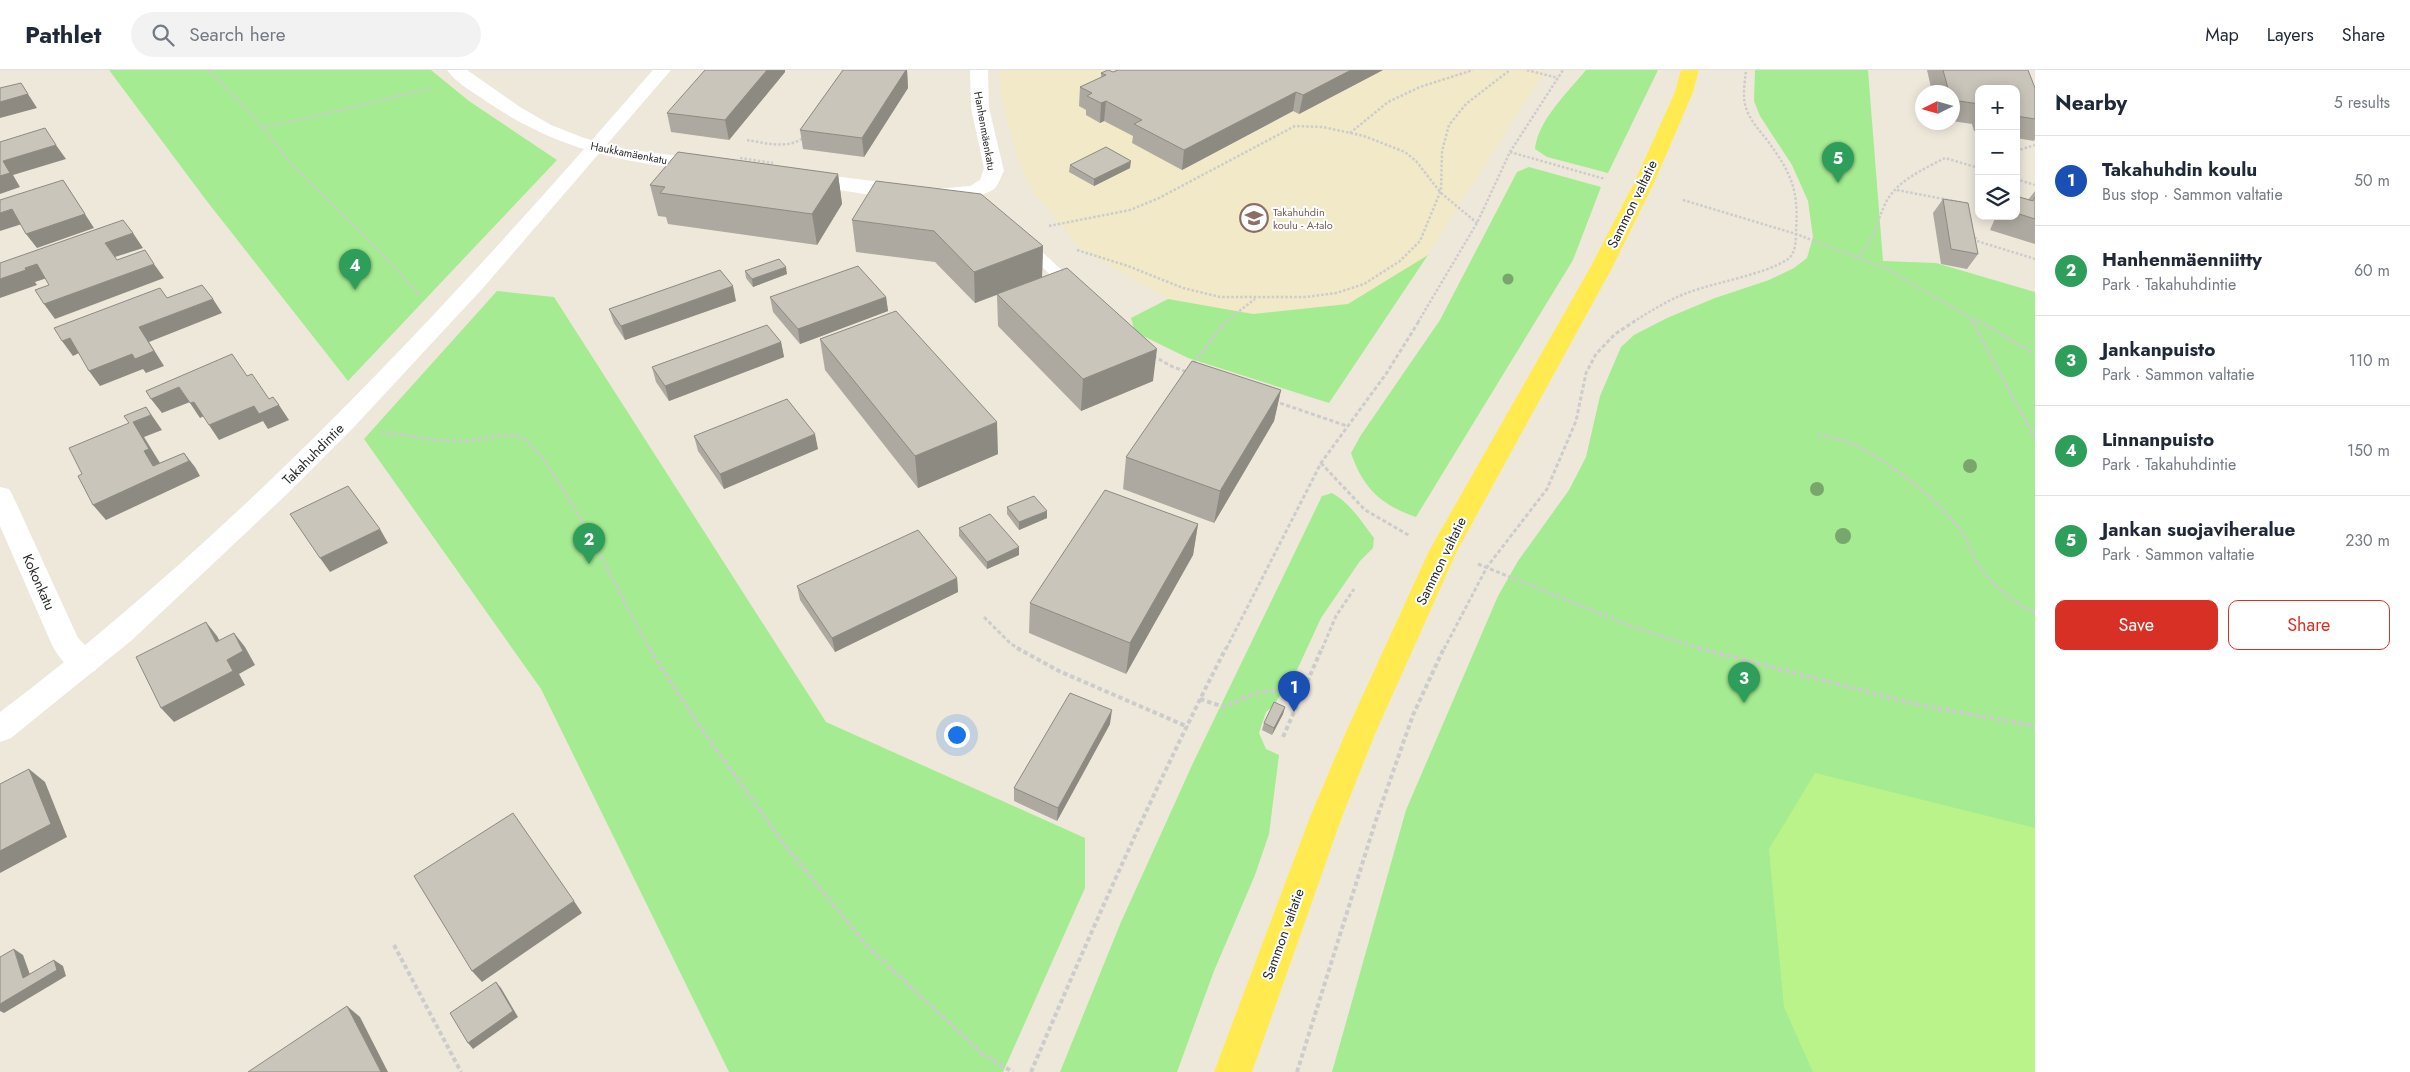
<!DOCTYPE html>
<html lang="en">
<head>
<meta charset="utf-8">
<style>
	body { margin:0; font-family:Jost,sans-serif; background:#f2f2f3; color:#1f2937 }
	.controls { position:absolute; right:15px; top:15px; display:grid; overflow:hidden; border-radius:10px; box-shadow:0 2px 12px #0003 }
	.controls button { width:45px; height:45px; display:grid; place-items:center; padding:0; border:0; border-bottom:1px solid #e0e1e3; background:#fff; color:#1f2937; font:25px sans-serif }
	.compass { position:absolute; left:1915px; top:15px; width:45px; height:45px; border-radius:50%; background:#fff; box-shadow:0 2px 12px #0003; rotate:265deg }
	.you { position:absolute; left:956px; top:664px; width:18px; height:18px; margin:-12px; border:4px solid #fff; border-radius:50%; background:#1a73e8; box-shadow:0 0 0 8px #1a73e833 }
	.badge { display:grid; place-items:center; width:32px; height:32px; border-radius:50%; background:#d93025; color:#fff; font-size:16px; font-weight:700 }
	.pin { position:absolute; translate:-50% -41px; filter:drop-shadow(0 1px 2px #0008) }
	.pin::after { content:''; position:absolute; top:26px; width:18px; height:15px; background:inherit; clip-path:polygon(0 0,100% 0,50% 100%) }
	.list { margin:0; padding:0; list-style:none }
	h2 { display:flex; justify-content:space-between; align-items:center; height:65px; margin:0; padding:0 20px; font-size:21px }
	h2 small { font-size:16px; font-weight:400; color:#747a83 }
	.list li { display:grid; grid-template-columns:32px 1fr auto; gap:15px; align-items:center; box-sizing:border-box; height:90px; padding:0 20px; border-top:1px solid #e0e1e3 }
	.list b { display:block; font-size:19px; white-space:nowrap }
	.list p { margin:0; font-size:16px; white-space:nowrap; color:#747a83 }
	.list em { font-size:16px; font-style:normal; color:#747a83 }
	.actions { display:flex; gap:10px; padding:15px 20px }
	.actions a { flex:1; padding:11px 0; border:1px solid #d93025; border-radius:10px; text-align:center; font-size:18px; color:#d93025 }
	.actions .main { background:#d93025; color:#fff }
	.icon { flex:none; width:28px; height:28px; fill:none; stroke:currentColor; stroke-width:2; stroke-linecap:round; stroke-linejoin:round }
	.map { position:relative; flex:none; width:2035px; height:1002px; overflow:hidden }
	header { display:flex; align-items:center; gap:30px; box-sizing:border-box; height:70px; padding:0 25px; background:#fff; border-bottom:1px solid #e0e1e3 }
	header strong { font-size:24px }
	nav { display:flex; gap:28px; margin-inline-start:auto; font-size:18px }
	.search { width:350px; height:45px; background:#f2f2f3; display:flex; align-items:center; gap:12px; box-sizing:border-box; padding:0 18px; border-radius:28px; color:#747a83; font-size:19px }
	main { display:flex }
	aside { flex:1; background:#fff }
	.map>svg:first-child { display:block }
	.education { fill:#f1e9c8 }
	.green { fill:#a5eb91 }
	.pitch { fill:#bbf38b }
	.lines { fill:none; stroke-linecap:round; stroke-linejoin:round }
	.path-far2 { stroke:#ccc; stroke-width:2.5; stroke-dasharray:2.5 2; stroke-linecap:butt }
	.path-far1 { stroke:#ccc; stroke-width:3; stroke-dasharray:4 2.5; stroke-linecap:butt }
	.path { stroke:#ccc; stroke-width:4; stroke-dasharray:4.5 3; stroke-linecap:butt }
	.service { fill:#fff; fill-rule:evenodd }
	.minor { fill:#fff; fill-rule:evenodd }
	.tertiary { fill:#fff; fill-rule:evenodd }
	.primary { fill:#ffeb4f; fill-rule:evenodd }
	.tree { fill:#79a66c }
	.wall { fill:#ada9a0 }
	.shaded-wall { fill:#8d8a82 }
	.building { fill:#c9c5ba; stroke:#8d8a82 }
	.labels { text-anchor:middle; stroke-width:4; stroke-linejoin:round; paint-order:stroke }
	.far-street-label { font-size:11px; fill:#2a2a2a; stroke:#fff }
	.far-education-label { font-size:11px; fill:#785e54; stroke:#fff; text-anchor:start }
	.street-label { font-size:14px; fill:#2a2a2a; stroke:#fff }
</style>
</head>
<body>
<header>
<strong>Pathlet</strong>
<div class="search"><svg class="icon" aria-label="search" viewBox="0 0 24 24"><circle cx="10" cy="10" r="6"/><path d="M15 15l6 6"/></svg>Search here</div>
<nav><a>Map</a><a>Layers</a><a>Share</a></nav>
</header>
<main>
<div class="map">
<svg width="2035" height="1002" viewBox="0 0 2035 1002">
	<rect width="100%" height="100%" fill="#eee8db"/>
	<path class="education" d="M999,0H1546L1428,185L1348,234L1253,244L1168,229L1080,178L1031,119L1017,87L1002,31Z"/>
	<g class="green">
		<path d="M109,0H431L469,31L557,90L348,311L206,130Z"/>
		<path d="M1586,0H1658L1608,103L1547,87L1535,79C1538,50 1568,22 1586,0Z"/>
		<path d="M1755,0H1868L1883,191L1936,193L2035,222V1002H1332L1406,740L1498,526L1518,491L1569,420L1586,387L1600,326L1621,277L1634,265L1667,248L1715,228L1769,210L1794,198L1807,188L1813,167L1808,131L1792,95L1760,46L1754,31Z"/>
		<path d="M1529,97L1601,117L1573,190L1416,447C1381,435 1363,418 1351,383L1361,365L1440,250L1517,102Z"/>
		<path d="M1428,185L1329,333L1188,288L1135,262L1131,248L1168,229L1253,244L1348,234Z"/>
		<path d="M497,221L554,227L826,652L1085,768V818L1003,1002H729L541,619L364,369Z"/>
		<path d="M1332,423C1351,434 1361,451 1374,468L1373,478L1360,491L1321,548L1297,600L1274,635L1266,642L1259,663L1266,679L1279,685L1269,764L1255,805L1214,901L1177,1002H1060L1121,852L1193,693L1322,426Z"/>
	</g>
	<path class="pitch" d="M1815,703L2035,758V1002H1813L1784,937L1769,779Z"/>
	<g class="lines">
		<g class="path-far2">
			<path d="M209,0L252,45L294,97L366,167L420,225"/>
			<path d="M1527,0L1558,8"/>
			<path d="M261,57L304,49L431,18"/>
			<path d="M1350,63L1388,32L1420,17L1473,0"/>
			<path d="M747,70C766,73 788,80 804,67"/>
			<path d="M2016,81L2035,75"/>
			<path d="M1510,82L1605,109"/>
			<path d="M740,88L773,93"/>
			<path d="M2016,109L2035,115"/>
			<path d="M1897,120L1964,133"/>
			<path d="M1683,130L1796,164L1885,198L1970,247L1972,252"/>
			<path d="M1049,156L1130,140L1159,128L1295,56L1323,57L1364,66L1405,82L1416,91L1441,123L1477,153"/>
			<path d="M1973,163L1977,171L2035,189"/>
			<path d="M1077,180L1128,196L1183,218L1220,227H1306L1336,223L1364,214L1400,191L1420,171L1441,120L1442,81L1449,55L1466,34L1510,0"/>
			<path d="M1857,187C1875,171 1876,152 1886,132C1898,110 1924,99 1945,88L1979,98"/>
			<path d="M1971,247L1980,252"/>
			<path d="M1225,252L1255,229"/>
			<path d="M1418,252L1477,153L1510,82L1563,0"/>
			<path d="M1633,252C1651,241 1668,230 1687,223C1715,212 1764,205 1788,189C1796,183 1796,170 1796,161C1799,119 1791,103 1767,70C1759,60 1750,50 1746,38C1742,26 1745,12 1746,0"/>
		</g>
		<g class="path-far1">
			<path d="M1972,251L2035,368"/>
			<path d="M1978,251L2035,284"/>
			<path d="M1153,286L1173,297L1188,302"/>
			<path d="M1193,294L1226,251"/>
			<path d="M1274,331L1347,356"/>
			<path d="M381,362C407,365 434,371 460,371C478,371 499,363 517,366C549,371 628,544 650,579"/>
			<path d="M1818,365C1828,367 1838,368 1848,372C1884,387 1941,431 1963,464C1968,472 1971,482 1976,491C1990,514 2011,531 2035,543"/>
			<path d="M1321,393L1365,440L1410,466"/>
			<path d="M1478,494L1631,556L1701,579"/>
			<path d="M984,547L1011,574L1020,579"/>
			<path d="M1226,579L1321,393L1386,304L1419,251"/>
			<path d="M1322,579L1336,546L1354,519"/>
			<path d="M1444,579L1487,497L1547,419L1576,351L1586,303L1596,284L1615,264L1635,251"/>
		</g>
		<g class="path">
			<path d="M649,578L698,654L787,778L869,878L984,985L1013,1002"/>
			<path d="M1017,578L1059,601L1188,657"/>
			<path d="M1698,578L1915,634L2035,656"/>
			<path d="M1200,629L1224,637C1253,624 1269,615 1301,625"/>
			<path d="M1283,667L1322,578"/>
			<path d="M394,875L461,1002"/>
			<path d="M1031,1002C1092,859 1155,716 1226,578"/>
			<path d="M1297,1002L1375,753L1413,645L1444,578"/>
		</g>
		<path class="service" d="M1025,170L1030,171L1076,213L1078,216L1076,219H1066L1020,177L1018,174Z"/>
		<g class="minor">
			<path d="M447,0H467L520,37L551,55L584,68L625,79L708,90L715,92L718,96L715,100L708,102C621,92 556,80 483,29C471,21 455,12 447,0Z"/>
			<path d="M970,0H988L989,38L1004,101C1001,106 999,114 995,118C962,145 844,120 802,114L795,112L792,108L795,104L802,102L936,119L970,116L980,110L984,98L971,38Z"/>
			<path d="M0,417L9,419L13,426L78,568L95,585L100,593L95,601C75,608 61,592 52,575L0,456Z"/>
		</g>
		<path class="tertiary" d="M653,0H671L483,218L354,357L287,424L132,570L11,668L0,672V642C245,457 453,231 653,0Z"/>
		<path class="primary" d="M1681,0H1699L1693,22L1654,113L1612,198L1457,481L1375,664L1342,747L1252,1002H1214L1310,747L1345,664L1429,481L1590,198L1634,113L1675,22Z"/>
	</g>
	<g class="tree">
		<circle cx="1508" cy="209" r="5.5"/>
		<circle cx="1970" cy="396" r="7"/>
		<circle cx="1817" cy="419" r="7"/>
		<circle cx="1843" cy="466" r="8"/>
	</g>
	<g class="wall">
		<path d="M843,0H907L908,18L864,87L803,79L800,60Z"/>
		<path d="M1118,0H1383L1299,44L1293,41L1182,100L1132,73L1133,66L1104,51L1100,53L1086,45V40L1079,36L1080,17L1101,8V3L1113,2Z"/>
		<path d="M1927,0H2028L2035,18V69L2034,71L2016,68V19H1979V62L1974,61L1972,54L1952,51V22H1932Z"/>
		<path d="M785,2L729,70L671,62L667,43Z"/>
		<path d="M1070,95L1130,98L1094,116L1069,102Z"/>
		<path d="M838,104L842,134L817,175L668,154L666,147L658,146L650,115Z"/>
		<path d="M2035,121V174L1990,160L1996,146H2016V126L2028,130Z"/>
		<path d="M1943,129L1978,184L1967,199L1941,194L1933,143Z"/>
		<path d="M852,150L1043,176L1042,207L1153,311L1081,341L998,256L997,225L975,233L935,192L856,182Z"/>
		<path d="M745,201L787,204L753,217L746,208Z"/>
		<path d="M770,227H886L888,241L800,274L773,242Z"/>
		<path d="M736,231L625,270L614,253L609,239Z"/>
		<path d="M820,269L998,384L918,418L825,300Z"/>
		<path d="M781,272L784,287L669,331L656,312L652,297Z"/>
		<path d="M1281,320L1274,351L1214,453L1123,419L1126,387Z"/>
		<path d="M694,366L818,379L724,419L698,381Z"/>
		<path d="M1007,437L1047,448L1019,460L1007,444Z"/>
		<path d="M1198,454L1193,485L1126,604L1029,563L1030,533Z"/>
		<path d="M959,458L1019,485L987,499L959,466Z"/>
		<path d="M957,508L958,522L835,582L800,530L797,516Z"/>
		<path d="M1285,637L1283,644L1272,665L1262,660L1264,653Z"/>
		<path d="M1110,654L1057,751L1014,731V718Z"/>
	</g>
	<g class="shaded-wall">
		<path d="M767,0H785V2L729,70L725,50Z"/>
		<path d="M906,0H907L908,18L864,87L862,68Z"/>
		<path d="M1351,0H1383L1299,44L1303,25Z"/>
		<path d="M21,13L37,38L0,48V32Z"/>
		<path d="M1296,22L1293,41L1182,100L1184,80Z"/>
		<path d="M1106,31L1104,51L1100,53L1101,33Z"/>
		<path d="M56,75L66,89L13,105L20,117L0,124V106L3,91Z"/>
		<path d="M1131,91L1130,98L1094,116V109Z"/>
		<path d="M838,104L842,134L817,175L812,144Z"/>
		<path d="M63,110L94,158L37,178L26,164Z"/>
		<path d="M12,139L22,154L0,161V143Z"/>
		<path d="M133,163L143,178L115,187L105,173Z"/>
		<path d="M1043,176L1042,207L975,233L974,202Z"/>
		<path d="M37,194L47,208L35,212L37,215L0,228V209L25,198Z"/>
		<path d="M154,194L164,208L55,249L44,234Z"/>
		<path d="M786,197L787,204L753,217L752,209Z"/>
		<path d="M733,216L736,231L625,270L621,256Z"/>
		<path d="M886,227L888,241L800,274L798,259Z"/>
		<path d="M213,229L222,243L149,272L164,296L146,303L143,299L100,316L89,301L139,257Z"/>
		<path d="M70,268L81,282L73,286L62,271Z"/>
		<path d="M781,272L784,287L669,331L665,316Z"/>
		<path d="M1157,279L1153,311L1081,341L1083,309Z"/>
		<path d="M179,317L190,332L162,343L151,329Z"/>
		<path d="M1281,320L1274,351L1214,453L1220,421Z"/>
		<path d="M194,332L204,346L200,348L190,333Z"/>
		<path d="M279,335L289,350L268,359L263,351L219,370L209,355L254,336Z"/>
		<path d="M146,337L162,360L144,367L160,393L184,383L195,397L200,406L106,450L93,435L153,396L144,381L133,352Z"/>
		<path d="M997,352L998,384L918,418L915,386Z"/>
		<path d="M815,364L818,379L724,419L720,404Z"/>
		<path d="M1047,441V448L1019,460V452Z"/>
		<path d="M1198,454L1193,485L1126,604L1130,573Z"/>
		<path d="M380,459L388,473L330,502L320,488Z"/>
		<path d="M1019,477V485L987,499V492Z"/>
		<path d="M957,508L958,522L835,582L832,568Z"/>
		<path d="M206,552L217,566L228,586L216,572Z"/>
		<path d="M234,563L245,577L255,595L239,604L245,615L174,652L161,638L227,590Z"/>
		<path d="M1285,637L1283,644L1272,665L1274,658Z"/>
		<path d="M1112,640L1110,654L1057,751L1058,738Z"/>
		<path d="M29,699L45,712L67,767L0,803V781Z"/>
		<path d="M574,831L582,843L482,912L472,901Z"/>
		<path d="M14,879L23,885L33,913L23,908Z"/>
		<path d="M54,890L63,896L66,906L4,943L0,941V934Z"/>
		<path d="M496,912L501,918L518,947L473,979L468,973Z"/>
		<path d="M347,936L360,947L388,1002H381Z"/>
	</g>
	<g class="building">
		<path d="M705,0H767L725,50L667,43Z"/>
		<path d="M843,0H906L862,68L800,60Z"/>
		<path d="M1108,0L1113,2L1118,0H1351L1303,25L1296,22L1184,80L1134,54L1142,50L1106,31L1101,33L1087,26L1092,23L1080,17L1106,5L1101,3Z"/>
		<path d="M1943,0H2028L2035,18V49L2016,46V19H1979V34L1952,30V22H1949Z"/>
		<path d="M21,13L28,24L0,32V18Z"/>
		<path d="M45,58L56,75L3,91L10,103L0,106V72Z"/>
		<path d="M1106,77L1131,91L1094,109L1070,95Z"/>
		<path d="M678,82L838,104L812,144L660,123L665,117L650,115Z"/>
		<path d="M63,110L85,144L26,164L12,139L0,143V130Z"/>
		<path d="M876,111L981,124L1043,176L974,202L934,161L852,150Z"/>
		<path d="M2016,126L2033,131L2035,127V149L2016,143Z"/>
		<path d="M1943,129L1968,133L1978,184L1951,179Z"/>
		<path d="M123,150L133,163L105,173L117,190L145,180L154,194L44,234L35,220L49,215L37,194L25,198L26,200L0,209V193Z"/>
		<path d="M779,189L786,197L752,209L745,201Z"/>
		<path d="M858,196L886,227L798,259L770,227Z"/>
		<path d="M1067,198L1157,279L1083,309L997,224Z"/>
		<path d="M720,200L733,216L621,256L609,239Z"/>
		<path d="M202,215L213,229L139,257L154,281L135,289L132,284L89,301L70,268L62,271L54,258L160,218L167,228Z"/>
		<path d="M896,241L997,352L915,386L820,269Z"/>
		<path d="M767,255L781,272L665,316L652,297Z"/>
		<path d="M232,284L247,306L252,304L269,329L273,327L279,335L259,344L254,336L209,355L194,332L190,333L179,317L151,329L146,321Z"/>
		<path d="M1192,291L1281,320L1220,421L1126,387Z"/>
		<path d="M787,329L815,364L720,404L694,366Z"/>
		<path d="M146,337L151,345L133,352L149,379L144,381L153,396L184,383L189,391L93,435L78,406L82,404L69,378L129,353L124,346Z"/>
		<path d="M348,416L380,459L320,488L290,444Z"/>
		<path d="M1105,420L1198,454L1130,573L1030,533Z"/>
		<path d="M1034,426L1047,441L1019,452L1007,437Z"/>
		<path d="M990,444L1019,477L987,492L959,458Z"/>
		<path d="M918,460L957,508L832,568L797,516Z"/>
		<path d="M206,552L216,572L234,563L243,581L227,590L233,601L161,638L136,587Z"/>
		<path d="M1070,623L1112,640L1058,738L1014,718Z"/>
		<path d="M1274,632L1285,637L1274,658L1264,653Z"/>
		<path d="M29,699L51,754L0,781V714Z"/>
		<path d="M513,743L574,831L472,901L414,806Z"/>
		<path d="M14,879L23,908L54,890L57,900L0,934V887Z"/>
		<path d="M496,912L513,941L468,973L450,943Z"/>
		<path d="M347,936L381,1002H248Z"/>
	</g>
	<defs>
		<symbol id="school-ring" viewBox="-11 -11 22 22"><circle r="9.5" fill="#fff" stroke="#8d6e63" stroke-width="1.5"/><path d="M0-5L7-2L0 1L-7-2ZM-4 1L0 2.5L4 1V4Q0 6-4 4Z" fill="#8d6e63"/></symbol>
	</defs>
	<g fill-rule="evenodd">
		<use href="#school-ring" x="1238" y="132" width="32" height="32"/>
	</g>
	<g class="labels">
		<g class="far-street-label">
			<text transform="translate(985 61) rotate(80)" y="4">Hanhenmäenkatu</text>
			<text transform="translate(629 83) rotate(11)" y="4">Haukkamäenkatu</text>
		</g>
		<g class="far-education-label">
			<text x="1273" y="146">Takahuhdin<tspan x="1273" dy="13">koulu - A-talo</tspan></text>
		</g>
		<g class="street-label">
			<text transform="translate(1632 134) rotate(-64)" y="5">Sammon valtatie</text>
			<text transform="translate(313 384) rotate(-45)" y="5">Takahuhdintie</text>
			<text transform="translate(1441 491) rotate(-64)" y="5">Sammon valtatie</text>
			<text transform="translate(39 512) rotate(66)" y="5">Kokonkatu</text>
			<text transform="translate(1283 864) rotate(-70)" y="5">Sammon valtatie</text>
		</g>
	</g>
</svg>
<div class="controls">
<button>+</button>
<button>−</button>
<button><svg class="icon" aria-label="layers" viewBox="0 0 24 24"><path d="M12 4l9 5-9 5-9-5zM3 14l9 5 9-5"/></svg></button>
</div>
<svg class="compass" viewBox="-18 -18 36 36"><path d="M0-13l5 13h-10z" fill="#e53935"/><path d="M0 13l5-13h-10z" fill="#747a83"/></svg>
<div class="you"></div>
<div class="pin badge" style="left:1294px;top:642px;background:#1a4fb4">1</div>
<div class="pin badge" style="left:589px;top:494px;background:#2e9e5b">2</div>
<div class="pin badge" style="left:1744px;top:633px;background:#2e9e5b">3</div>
<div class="pin badge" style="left:355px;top:220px;background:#2e9e5b">4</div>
<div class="pin badge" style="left:1838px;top:113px;background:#2e9e5b">5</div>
</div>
<aside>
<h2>Nearby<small>5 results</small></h2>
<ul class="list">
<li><span class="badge" style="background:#1a4fb4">1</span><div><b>Takahuhdin koulu</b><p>Bus stop · Sammon valtatie</p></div><em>50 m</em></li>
<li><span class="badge" style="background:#2e9e5b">2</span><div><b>Hanhenmäenniitty</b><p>Park · Takahuhdintie</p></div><em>60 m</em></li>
<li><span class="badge" style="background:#2e9e5b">3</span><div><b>Jankanpuisto</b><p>Park · Sammon valtatie</p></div><em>110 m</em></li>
<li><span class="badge" style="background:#2e9e5b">4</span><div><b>Linnanpuisto</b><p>Park · Takahuhdintie</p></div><em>150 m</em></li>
<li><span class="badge" style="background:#2e9e5b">5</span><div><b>Jankan suojaviheralue</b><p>Park · Sammon valtatie</p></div><em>230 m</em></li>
</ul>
<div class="actions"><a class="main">Save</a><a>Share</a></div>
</aside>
</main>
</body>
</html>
